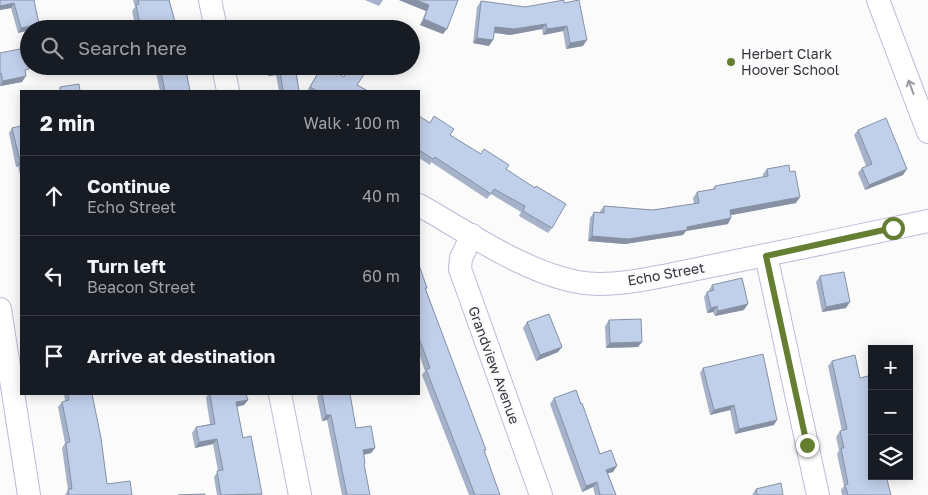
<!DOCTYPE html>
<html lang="en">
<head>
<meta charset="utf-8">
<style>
	body { margin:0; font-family:"Golos Text",sans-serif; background:#242831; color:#f1f3f6 }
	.controls { position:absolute; right:15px; bottom:15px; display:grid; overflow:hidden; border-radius:0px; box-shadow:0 2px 12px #0003 }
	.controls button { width:45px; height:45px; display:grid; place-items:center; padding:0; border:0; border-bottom:1px solid #363941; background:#171b24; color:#f1f3f6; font:25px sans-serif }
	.stop { position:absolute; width:15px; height:15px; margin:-11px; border:4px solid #647e32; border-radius:50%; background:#fff }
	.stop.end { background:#647e32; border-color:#fff; box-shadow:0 1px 5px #0008 }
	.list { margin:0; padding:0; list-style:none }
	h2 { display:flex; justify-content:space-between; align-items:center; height:65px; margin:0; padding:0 20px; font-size:21px }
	h2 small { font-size:16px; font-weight:400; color:#9ea1a6 }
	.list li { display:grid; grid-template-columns:32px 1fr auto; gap:15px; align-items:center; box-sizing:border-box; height:80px; padding:0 20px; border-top:1px solid #363941 }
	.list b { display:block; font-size:19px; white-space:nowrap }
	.list p { margin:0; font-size:16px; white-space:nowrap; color:#9ea1a6 }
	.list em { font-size:16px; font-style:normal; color:#9ea1a6 }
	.icon { flex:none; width:28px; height:28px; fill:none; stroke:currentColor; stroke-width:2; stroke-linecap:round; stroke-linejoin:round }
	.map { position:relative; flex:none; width:928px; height:495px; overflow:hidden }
	.search { position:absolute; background:#171b24; box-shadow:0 2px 12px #0003; left:20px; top:20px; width:400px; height:55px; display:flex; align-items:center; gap:12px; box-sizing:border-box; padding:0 18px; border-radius:28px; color:#9ea1a6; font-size:19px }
	.panel { position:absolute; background:#171b24; box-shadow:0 2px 12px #0003; left:20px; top:90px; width:400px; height:305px; border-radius:0px }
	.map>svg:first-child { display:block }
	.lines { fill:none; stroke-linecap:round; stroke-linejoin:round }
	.street-casing { stroke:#c1b9d7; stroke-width:24 }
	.street { stroke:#fff; stroke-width:22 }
	.wall { fill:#a5b2c9 }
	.shaded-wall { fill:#8691a4 }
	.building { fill:#c0cfea; stroke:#8691a4 }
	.oneway { stroke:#9a999f }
	.route { stroke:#647e32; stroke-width:6 }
	.poi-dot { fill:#647e32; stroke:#fbfbfb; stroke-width:2 }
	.labels { text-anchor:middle; stroke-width:5; stroke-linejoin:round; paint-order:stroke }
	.poi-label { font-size:14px; fill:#36333f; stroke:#fbfbfb; text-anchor:start }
	.street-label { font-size:14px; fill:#36333f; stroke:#fbfbfb }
</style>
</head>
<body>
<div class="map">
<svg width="928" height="495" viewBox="0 0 928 495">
	<rect width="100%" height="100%" fill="#fbfbfb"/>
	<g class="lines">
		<defs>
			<g id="street">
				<path d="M210,0L216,29"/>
				<path d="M878,0L928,132"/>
				<path d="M223,66L228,91"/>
				<path d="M419,205C467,232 524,272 578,282C614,289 666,275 702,268C777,253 853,237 928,221"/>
				<path d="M472,235L461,258L460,269L541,495"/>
				<path d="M766,255L818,495"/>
				<path d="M0,309L29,495"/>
				<path d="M280,394L300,495"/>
			</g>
		</defs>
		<use href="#street" class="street-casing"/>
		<use href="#street" class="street"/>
	</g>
	<g class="wall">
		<path d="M0,0H34L39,24L35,29L18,33L11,8L0,10Z"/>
		<path d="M133,0H169L177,29H136L132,11L135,7Z"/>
		<path d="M365,0H383L379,6Z"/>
		<path d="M399,0H458L443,34L420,25L426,11Z"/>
		<path d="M481,1L525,7L564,3L583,46L566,49L563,31L543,35L542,29L510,35L494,33L489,46L473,43L477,7Z"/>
		<path d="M0,53L22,82L0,86Z"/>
		<path d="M156,66H185L190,91H160L156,73L157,71Z"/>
		<path d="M266,66H295L299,91H279L276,75L268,76Z"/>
		<path d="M322,66L344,77L350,66L357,85L368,91H307Z"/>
		<path d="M419,116L481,154L506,169L552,228L548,233L519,216L521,212L491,194L487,199L431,162L430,165L419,158Z"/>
		<path d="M21,126V179L18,166L16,167L9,133L12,128Z"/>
		<path d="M858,130L903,175L865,190L858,173L862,168L866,166L854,135Z"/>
		<path d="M767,169L796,203L731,215L728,224L686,231L683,235L625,244L588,241L590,218L594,212L600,213V211L604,206L653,210L694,204L693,198L697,192L713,189L715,186L763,177V174Z"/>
		<path d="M419,265L427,288L426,290L500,495H469L422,375L425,371L419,354Z"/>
		<path d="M820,276L846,308L822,312L816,282Z"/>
		<path d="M712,285L744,310L715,316L713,312L707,313L704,297L707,292L709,291V290Z"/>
		<path d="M609,320L638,347L606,348L605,326Z"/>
		<path d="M527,322L562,347L558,352L536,361L523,328Z"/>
		<path d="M832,361L872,476L891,495H842L841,490L844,486L837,454L839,450L836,437L840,431H842L828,366Z"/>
		<path d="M703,368L774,425L735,434L730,410L710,415L700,373Z"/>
		<path d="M64,394H92L107,484L132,495H65L68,490L62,448L65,443L58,407L62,402L65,401Z"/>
		<path d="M208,394H246L248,400L244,405L237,407L243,438L262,495H217L214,477L218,471L213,444L195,448L192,433L196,427L210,424L206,398Z"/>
		<path d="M319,394H350L356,428L375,448L371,453L363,455L365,463L364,465L370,495H342L327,420L322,421L317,397Z"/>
		<path d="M554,398L600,454L613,472L608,473L616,495H595L593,487L582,492L550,404Z"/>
		<path d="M756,489L783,495H752Z"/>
	</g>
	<g class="shaded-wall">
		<path d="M399,0H416L429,5L426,11Z"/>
		<path d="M14,3L11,8L0,10V6Z"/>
		<path d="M424,19L447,29L443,34L420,25Z"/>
		<path d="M39,24L35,29H29V30L18,33L21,28Z"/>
		<path d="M546,24L542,29L510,35L491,32L495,27Z"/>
		<path d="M153,25L150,29H140L141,28Z"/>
		<path d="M567,26L563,31L543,35L547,29Z"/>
		<path d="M477,38L493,40L489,46L473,43Z"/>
		<path d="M587,40L583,46L566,49L570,43Z"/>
		<path d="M280,70L276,75L268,76L271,71Z"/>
		<path d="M26,76L22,82L0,86L3,81Z"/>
		<path d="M20,161H21V162L18,166L16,167Z"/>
		<path d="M907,169L903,175L865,190L869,185Z"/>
		<path d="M800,197L796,203L726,216L730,210Z"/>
		<path d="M731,218L728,224L686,231L683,235L625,244L588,241L592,236L687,227Z"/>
		<path d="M850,302L846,308L822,312L826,307Z"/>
		<path d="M748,304L744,310L715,316L718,311Z"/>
		<path d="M717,306L713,312L707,313L711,308Z"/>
		<path d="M642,342L638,347L606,348L610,343Z"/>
		<path d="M562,347L558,352L536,361L540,355Z"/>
		<path d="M248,400L244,405L232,407L236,402Z"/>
		<path d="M734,405L730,410L710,415L714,410Z"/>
		<path d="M326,415H331L327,420L322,421Z"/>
		<path d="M777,420L774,425L735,434L739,429Z"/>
		<path d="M217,439L213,444L195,448L199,442Z"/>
		<path d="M375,448L371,453L359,456L363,450Z"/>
		<path d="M617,466L613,472L602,475L606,470Z"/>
		<path d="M597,482L593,487L582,492L586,486Z"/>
	</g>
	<g class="building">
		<path d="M0,0H34L39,24L21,28L14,3L0,6Z"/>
		<path d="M138,0H169L177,29H153V25L141,28L136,5L139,4Z"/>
		<path d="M416,0H458L447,29L424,19L429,5Z"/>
		<path d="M564,0V3L579,0L587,40L570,43L567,26L547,29L546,24L514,29L495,27L493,40L477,38L481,1L525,7Z"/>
		<path d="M289,26V29H273Z"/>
		<path d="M25,48L29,69L25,70L26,76L3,81L1,73L0,74V53Z"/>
		<path d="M161,66H185L190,91H165L160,67H161Z"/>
		<path d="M271,66H295L299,91H283L280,70L271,71Z"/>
		<path d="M322,66H326L344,77L351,66H353L365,73L357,85L368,91H317L310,87Z"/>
		<path d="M79,84L80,91H60V87Z"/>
		<path d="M419,116L430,123L434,116L454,129L450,135L481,154L484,149L509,165L506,169L535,188L536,186L566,204L552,228L523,211L525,206L494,189L491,194L435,157L433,159L419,150Z"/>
		<path d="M886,118L907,169L869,185L862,168L872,164L858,130Z"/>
		<path d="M21,126V161H20L12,128Z"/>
		<path d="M789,165L790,172L795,171L800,197L730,210L731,218L687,227V230L628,239L592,236L594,212L604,213V206L653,210L699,203L697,192L715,189V186L768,176L767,169Z"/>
		<path d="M419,265L427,288H425L486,450H484L500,495H475L426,369L430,368L419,338Z"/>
		<path d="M844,272L850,302L826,307L820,276Z"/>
		<path d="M742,278L748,304L718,311L717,306L711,308L707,292L714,290L712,285Z"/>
		<path d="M549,314L562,347L540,355L527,322Z"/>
		<path d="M641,319L642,342L610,343L609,320Z"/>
		<path d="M763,354L777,420L739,429L734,405L714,410L703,368Z"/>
		<path d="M855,355L860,378L868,376L872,391V476H886L891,495H848L845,485L848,484L841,448H844L840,431L847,429L832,361Z"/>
		<path d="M576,390L581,404L582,403L600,454L611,450L617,466L606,470L616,495H600L597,482L586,486L554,398Z"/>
		<path d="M68,394H92L101,438L107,484L130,481L132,495H69L68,489H72L66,443L70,442L62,402L69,400Z"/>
		<path d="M210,394H246L248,400L236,402L243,438L251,436L262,494L221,495L217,471L223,470L217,439L199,442L196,427L215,424Z"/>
		<path d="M322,394H350L356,428L371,426L375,448L363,450L365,463L364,464L370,495H347L331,415H326Z"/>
		<path d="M781,483L783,495H757L756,489Z"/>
		<path d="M205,494V495H178Z"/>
	</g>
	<defs><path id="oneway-shaft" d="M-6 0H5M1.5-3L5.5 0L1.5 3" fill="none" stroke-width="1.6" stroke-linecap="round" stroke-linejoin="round" transform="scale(1.25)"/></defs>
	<use class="oneway" href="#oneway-shaft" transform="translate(911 87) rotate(-110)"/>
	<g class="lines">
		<path class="route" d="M807,445L766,256L893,228"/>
	</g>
	<circle class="poi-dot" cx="731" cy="62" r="5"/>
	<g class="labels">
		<g class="poi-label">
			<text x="741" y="59">Herbert Clark<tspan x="741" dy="16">Hoover School</tspan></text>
		</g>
		<g class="street-label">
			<text transform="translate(666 274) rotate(-10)" y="5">Echo Street</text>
			<text transform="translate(494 365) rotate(70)" y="5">Grandview Avenue</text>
		</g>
	</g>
</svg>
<div class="controls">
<button>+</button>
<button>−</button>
<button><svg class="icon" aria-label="layers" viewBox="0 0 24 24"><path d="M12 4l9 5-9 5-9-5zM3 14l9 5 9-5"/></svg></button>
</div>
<div class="stop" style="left:893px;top:228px"></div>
<div class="stop end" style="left:807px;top:445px"></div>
<div class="search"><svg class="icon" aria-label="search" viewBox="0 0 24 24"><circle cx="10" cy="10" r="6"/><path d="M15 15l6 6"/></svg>Search here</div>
<section class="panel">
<h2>2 min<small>Walk · 100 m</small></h2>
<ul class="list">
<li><svg class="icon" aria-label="ahead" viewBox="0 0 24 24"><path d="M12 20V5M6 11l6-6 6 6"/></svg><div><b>Continue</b><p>Echo Street</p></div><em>40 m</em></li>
<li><svg class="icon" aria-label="left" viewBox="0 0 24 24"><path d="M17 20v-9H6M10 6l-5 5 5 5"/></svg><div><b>Turn left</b><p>Beacon Street</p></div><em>60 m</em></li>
<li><svg class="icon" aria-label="arrive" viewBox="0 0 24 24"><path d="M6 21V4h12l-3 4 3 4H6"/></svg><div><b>Arrive at destination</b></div></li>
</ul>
</section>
</div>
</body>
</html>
